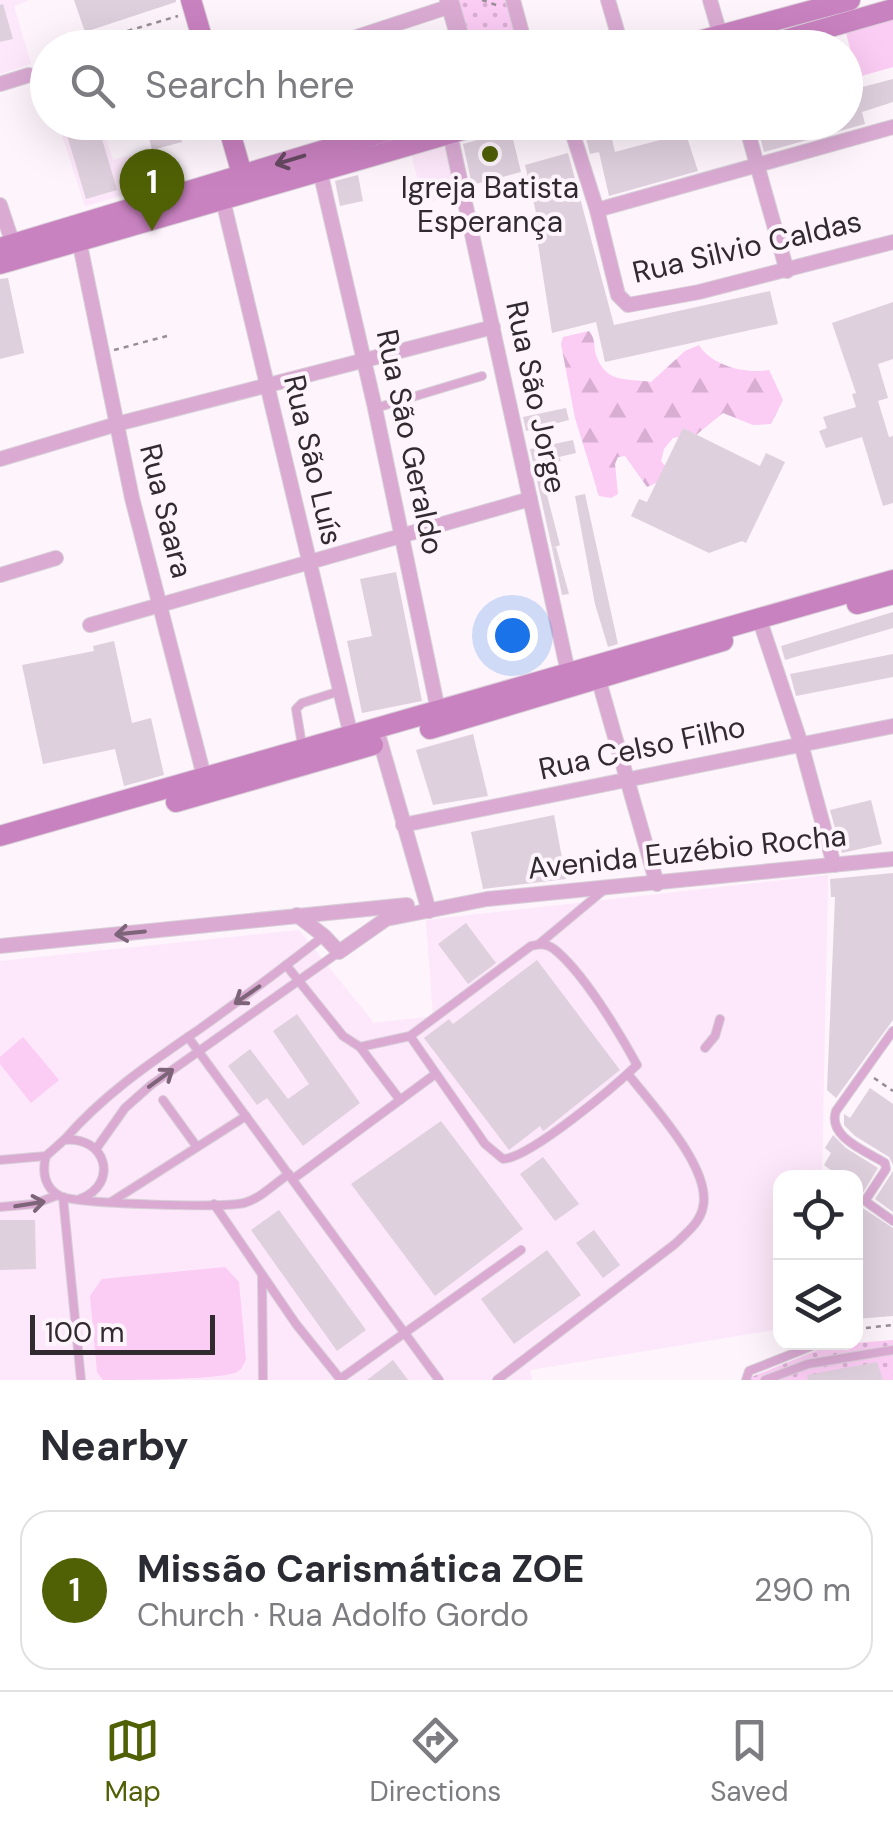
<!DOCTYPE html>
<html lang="en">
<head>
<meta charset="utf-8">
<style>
	body { margin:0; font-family:"DM Sans",sans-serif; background:#f2f2f3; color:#2b2b33 }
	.controls { position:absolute; right:30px; bottom:30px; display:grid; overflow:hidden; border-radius:20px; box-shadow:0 10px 40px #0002 }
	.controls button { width:90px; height:90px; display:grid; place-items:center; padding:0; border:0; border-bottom:2px solid #e1e1e2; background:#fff; color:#2b2b33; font:50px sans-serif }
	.scale { position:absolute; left:30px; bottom:25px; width:185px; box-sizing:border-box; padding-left:10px; border:5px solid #312b30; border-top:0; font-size:28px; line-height:35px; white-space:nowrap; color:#312b30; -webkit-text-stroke:8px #fdf4fc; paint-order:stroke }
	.you { position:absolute; left:512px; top:635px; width:35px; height:35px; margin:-25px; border:8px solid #fff; border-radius:50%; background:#1a73e8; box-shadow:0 0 0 15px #1a73e833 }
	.badge { display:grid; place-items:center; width:65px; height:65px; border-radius:50%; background:#4f6005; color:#fff; font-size:32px; font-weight:700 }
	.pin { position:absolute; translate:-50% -82px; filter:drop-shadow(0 2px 5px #0008) }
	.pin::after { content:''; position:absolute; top:52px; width:35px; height:30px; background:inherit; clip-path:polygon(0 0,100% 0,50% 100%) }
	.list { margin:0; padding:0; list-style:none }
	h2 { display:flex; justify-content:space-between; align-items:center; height:130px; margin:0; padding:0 40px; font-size:42px }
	h2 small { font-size:32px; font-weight:400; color:#7c7c81 }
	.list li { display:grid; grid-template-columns:65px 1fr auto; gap:30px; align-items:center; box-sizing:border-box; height:160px; margin:0 20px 20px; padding:0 20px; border:2px solid #e1e1e2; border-radius:30px }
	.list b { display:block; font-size:38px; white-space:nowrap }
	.list p { margin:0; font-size:32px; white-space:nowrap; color:#7c7c81 }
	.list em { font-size:32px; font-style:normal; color:#7c7c81 }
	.icon { flex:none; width:55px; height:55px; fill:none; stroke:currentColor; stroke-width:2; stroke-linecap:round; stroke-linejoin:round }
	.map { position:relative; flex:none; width:893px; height:1380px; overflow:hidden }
	.search { position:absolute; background:#fff; box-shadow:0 10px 40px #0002; left:30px; right:30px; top:30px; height:110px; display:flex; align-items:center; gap:25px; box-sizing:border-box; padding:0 35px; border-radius:55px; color:#7c7c81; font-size:38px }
	.sheet { height:310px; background:#fff }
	nav { display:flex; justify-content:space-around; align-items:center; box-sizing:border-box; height:140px; border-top:2px solid #e1e1e2; background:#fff; font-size:28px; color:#7c7c81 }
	nav a { display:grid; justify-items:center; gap:5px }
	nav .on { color:#4f6005 }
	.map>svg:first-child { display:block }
	.built { fill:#fde7fa }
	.grass { fill:#fbccf4 }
	.forest { fill:url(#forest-firs) }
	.park { fill:url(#park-dots) }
	.building { fill:#dfd0dd }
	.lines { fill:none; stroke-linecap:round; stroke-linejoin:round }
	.service-casing { stroke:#d8d0d7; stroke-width:10 }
	.minor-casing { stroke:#d8d0d7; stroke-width:16 }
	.tertiary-casing { stroke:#d8d0d7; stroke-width:20 }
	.secondary-casing { stroke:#d8d0d7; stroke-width:22 }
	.path { stroke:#978f96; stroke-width:2.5; stroke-dasharray:5 5; stroke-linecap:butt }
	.service { stroke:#daaad3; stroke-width:8 }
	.minor { stroke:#daaad3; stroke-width:14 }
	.tertiary { stroke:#daaad3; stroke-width:18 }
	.secondary { stroke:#c982c0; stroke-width:20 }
	.oneway { stroke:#664962 }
	.oneway2 { stroke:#7d6479 }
	.poi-dot { fill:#4f6005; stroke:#fdf4fc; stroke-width:4 }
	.labels { text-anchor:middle; stroke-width:8; stroke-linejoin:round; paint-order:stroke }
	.poi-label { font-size:30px; fill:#312b30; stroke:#fdf4fc }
	.street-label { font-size:30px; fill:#312b30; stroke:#fdf4fc }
</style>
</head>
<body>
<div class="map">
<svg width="893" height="1380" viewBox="0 0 893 1380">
	<defs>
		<pattern id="forest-firs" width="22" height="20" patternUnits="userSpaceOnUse" patternTransform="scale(2.5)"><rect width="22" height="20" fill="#fbccf4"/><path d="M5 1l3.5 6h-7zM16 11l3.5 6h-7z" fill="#d8afd2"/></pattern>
		<pattern id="park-dots" width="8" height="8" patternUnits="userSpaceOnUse" patternTransform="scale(2.5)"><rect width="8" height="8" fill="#fbccf4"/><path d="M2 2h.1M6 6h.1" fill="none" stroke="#d8afd2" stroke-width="1.8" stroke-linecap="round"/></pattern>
	</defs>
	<rect width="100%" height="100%" fill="#fdf4fc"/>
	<g class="built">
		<path d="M0,0H29L14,6L31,64L0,74Z"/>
		<path d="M58,123H101L113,160L148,150L159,185L85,206Z"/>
		<path d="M444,142L457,195L424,203L410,150Z"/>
		<path d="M828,875L822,1177L780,1178V1329L530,1370L532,1380H0V961L299,930L374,1023L433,1016L426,920Z"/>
	</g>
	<g class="grass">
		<path d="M893,20V67L858,77L846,33Z"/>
		<path d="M145,32L150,47L92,46Z"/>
		<path d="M23,1037L59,1080L31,1103L0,1064V1057Z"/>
		<path d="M225,1267L239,1282L246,1360C243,1365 242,1369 237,1372C218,1380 129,1380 103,1380L97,1372L90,1296L102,1279Z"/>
	</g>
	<path class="forest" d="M589,331C596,340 593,344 596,355C606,384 626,378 651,382L685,351L699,345C712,366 745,374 769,370L783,400L771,424L753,425L723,413L696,435L683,428L679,437L673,438L664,449L661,461L669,470L661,481L647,487L625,456L618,457L615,464L618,494L611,498L599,496L575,418L561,344L563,337Z"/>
	<g class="park">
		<path d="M455,0H506L520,47H468Z"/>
		<path d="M893,1340V1380H744L830,1345Z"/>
	</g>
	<g class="building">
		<path d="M74,0H176V2L85,32Z"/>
		<path d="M3,4L13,39L0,42V5Z"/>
		<path d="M846,66L855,89L893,79V102L862,112L865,124L764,152L756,122H846Z"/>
		<path d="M72,122H85V125L97,122L117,190L86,199L66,132L74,130Z"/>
		<path d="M145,122H177L182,142L152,150Z"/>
		<path d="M582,122H608L615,152L660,140L655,122H682L698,171L609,196L599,152L590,154Z"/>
		<path d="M509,123L521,172L472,185L463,144L495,135Z"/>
		<path d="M568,153L614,325L770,291L778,324L605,362L596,322L552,333L538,244L543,243L525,165Z"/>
		<path d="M358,175L363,201L340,206L335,181Z"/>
		<path d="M8,278L24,353L0,359V279Z"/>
		<path d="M893,302V359L878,364L888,398L878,401L889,437L893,436V503L883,506L862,437L826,448L819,431L827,428L823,417L856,407L852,394L856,393L832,323Z"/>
		<path d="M566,408L569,420L526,431L523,417Z"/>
		<path d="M683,428L760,466L766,453L785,462L746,543L742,541L709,553L631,516L639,499L647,502Z"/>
		<path d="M573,440L576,453L559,457L561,461L546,464L548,471L541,472L560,545L552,548L530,449Z"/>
		<path d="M585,494L618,644L608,647L595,604L575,496Z"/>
		<path d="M556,547L569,594L562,595L552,548Z"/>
		<path d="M396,572L422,701L362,713L347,641L372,636L360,579Z"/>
		<path d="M893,612V628L785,660L781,646Z"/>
		<path d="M114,641L132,723L151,718L164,775L124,786L115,749L43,764L22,665L94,651L93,646Z"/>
		<path d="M893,654V677L796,696L790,674Z"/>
		<path d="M473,734L488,796L433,805L416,750Z"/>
		<path d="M871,800L882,844L842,853L830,810Z"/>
		<path d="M554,815L566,879L483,889L471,832Z"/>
		<path d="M893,873V1020L836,1098L827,1090L835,897H831L830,879Z"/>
		<path d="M466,923L496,963L468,984L438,944Z"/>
		<path d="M537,960L620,1070L546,1129L543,1131L540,1126L509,1150L424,1038L449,1019L453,1024Z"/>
		<path d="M297,1014L360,1103L303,1146L267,1098L257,1105L228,1066L250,1049L288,1099L309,1084L273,1031Z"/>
		<path d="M870,1088L893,1104V1165L889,1157L855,1136L844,1125V1114L850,1118Z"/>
		<path d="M441,1121L523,1229L435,1296L351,1184Z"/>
		<path d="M833,1135L846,1148L878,1168L858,1201L861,1207L893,1228V1316L856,1319V1178H841L824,1165L831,1153L825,1148Z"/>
		<path d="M543,1157L579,1204L555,1221L520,1174Z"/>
		<path d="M893,1171V1212L875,1199Z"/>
		<path d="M279,1210L366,1330L337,1351L251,1230Z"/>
		<path d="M0,1220H35L36,1269L0,1270Z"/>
		<path d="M594,1230L620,1265L603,1278L576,1243Z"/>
		<path d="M547,1250L581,1295L514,1344L481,1299Z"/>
		<path d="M393,1360L408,1380H367Z"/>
		<path d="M877,1362L883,1380H808L807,1375Z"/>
	</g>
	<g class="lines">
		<defs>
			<g id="service">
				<path d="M376,408L482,376"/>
				<path d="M302,745L296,709L302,703L340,691"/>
				<path d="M539,944L605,889"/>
				<path d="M286,965L343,1036L360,1047L410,1036L531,946C539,944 546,943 554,949C583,972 619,1032 637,1065C615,1086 530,1158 503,1159L485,1144L410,1036"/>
				<path d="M893,1031L836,1111C827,1137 866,1151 885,1163L886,1169L865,1201L893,1221"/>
				<path d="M188,1037L439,1380"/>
				<path d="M360,1047L400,1100"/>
				<path d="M705,1048L715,1036L720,1019"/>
				<path d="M163,1100L197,1147"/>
				<path d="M65,1139C105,1093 152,1062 201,1028C243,998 284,967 324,936"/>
				<path d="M96,1149L125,1108L151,1085L339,952"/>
				<path d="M0,1160L46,1156"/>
				<path d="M293,1179L434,1075"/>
				<path d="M63,1197L81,1380"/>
				<path d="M80,1199C120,1184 106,1135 64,1140L46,1156C42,1171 44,1188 60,1196C76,1204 222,1208 244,1203C260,1199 275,1183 289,1174"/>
				<path d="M111,1202L246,1116"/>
				<path d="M214,1204L296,1324L341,1380"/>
				<path d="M0,1207L34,1204L58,1195"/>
				<path d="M262,1275L263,1380"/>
				<path d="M340,1379L521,1250"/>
				<path d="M497,1380L675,1244C686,1233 700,1223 703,1207C712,1168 651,1104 628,1074"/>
				<path d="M746,1380L749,1371L822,1342"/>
				<path d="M765,1380L808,1364L893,1350"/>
			</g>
			<g id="minor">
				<path d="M513,0L526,48"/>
				<path d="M608,0L622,48"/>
				<path d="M710,0L724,48"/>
				<path d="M323,48L451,6"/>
				<path d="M0,84L29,75"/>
				<path d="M569,122L597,210L618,295L628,305L699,292L893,242"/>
				<path d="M745,122L787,271"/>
				<path d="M450,134L568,672"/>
				<path d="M320,171L375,408L439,715"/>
				<path d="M221,192L352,740"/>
				<path d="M0,205L13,244"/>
				<path d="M597,210L893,127"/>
				<path d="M79,240L132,498L206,784"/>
				<path d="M0,459L117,424L493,327"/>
				<path d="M0,575L56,558"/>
				<path d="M759,618L801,744L834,865"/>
				<path d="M90,625L530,499"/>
				<path d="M597,674L657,884"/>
				<path d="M378,734L429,911"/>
				<path d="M403,825L893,726"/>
				<path d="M297,915L324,936L339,952L386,919L487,899L893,859"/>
				<path d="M0,946L407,905"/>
			</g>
			<path id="tertiary" d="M449,0L463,48"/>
			<g id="secondary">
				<path d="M191,0L205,48"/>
				<path d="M673,48L850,0"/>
				<path d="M756,48L893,9"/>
				<path d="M227,122L246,188"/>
				<path d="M0,248L417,122"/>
				<path d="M0,264L490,122"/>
				<path d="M857,604L893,594"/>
				<path d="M430,729L723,641"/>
				<path d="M176,802L373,745"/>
				<path d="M0,836L893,580"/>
			</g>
		</defs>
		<use href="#service" class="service-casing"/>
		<use href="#minor" class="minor-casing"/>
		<use href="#tertiary" class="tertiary-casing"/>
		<use href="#secondary" class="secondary-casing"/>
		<g class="path">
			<path d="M482,0L499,6"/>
			<path d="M70,48L178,16"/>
			<path d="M40,57L48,54"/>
			<path d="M114,350L167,336"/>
			<path d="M874,1078L893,1091"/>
			<path d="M856,1329L893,1325"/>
		</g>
		<use href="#service" class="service"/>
		<use href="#minor" class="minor"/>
		<use href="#tertiary" class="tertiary"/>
		<use href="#secondary" class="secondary"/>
	</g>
	<defs><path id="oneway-shaft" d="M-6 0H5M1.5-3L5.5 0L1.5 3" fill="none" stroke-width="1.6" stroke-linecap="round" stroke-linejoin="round" transform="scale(2.5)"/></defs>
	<use class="oneway" href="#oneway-shaft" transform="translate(290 160) rotate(163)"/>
	<g class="oneway2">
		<use href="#oneway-shaft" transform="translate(130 933) rotate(174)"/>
		<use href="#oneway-shaft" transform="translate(247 995) rotate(145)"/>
		<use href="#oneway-shaft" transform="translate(161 1078) rotate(-36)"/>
		<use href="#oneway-shaft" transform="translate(30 1204) rotate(-9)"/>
	</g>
	<circle class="poi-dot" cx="490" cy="154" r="10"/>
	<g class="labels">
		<g class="poi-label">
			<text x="490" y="198">Igreja Batista<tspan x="490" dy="34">Esperança</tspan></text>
		</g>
		<g class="street-label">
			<text transform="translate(747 247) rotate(-13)" y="10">Rua Silvio Caldas</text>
			<text transform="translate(536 397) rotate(78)" y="10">Rua São Jorge</text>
			<text transform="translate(410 442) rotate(78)" y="10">Rua São Geraldo</text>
			<text transform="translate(313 460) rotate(77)" y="10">Rua São Luís</text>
			<text transform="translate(166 511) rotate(76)" y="10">Rua Saara</text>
			<text transform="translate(642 748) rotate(-12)" y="10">Rua Celso Filho</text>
			<text transform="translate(687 852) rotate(-6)" y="10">Avenida Euzébio Rocha</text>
		</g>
	</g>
</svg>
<div class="controls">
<button><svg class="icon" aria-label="locate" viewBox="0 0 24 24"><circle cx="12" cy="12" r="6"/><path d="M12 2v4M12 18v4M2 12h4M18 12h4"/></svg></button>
<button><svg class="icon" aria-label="layers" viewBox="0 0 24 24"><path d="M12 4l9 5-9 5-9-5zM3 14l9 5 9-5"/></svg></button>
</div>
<div class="scale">100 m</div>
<div class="you"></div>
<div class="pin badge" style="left:152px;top:231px">1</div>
<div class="search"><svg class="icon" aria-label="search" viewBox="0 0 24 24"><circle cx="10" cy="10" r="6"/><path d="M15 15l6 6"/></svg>Search here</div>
</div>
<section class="sheet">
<h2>Nearby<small></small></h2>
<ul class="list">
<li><span class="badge">1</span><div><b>Missão Carismática ZOE</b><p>Church · Rua Adolfo Gordo</p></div><em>290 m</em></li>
</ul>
</section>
<nav>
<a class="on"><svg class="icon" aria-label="map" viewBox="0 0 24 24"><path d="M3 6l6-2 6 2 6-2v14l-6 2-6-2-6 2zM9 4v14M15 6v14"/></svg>Map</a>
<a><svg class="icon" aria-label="directions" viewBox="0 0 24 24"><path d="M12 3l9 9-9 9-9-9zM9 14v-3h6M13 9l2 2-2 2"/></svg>Directions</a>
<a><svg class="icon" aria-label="saved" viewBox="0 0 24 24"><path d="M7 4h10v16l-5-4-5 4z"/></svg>Saved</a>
</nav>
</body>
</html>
